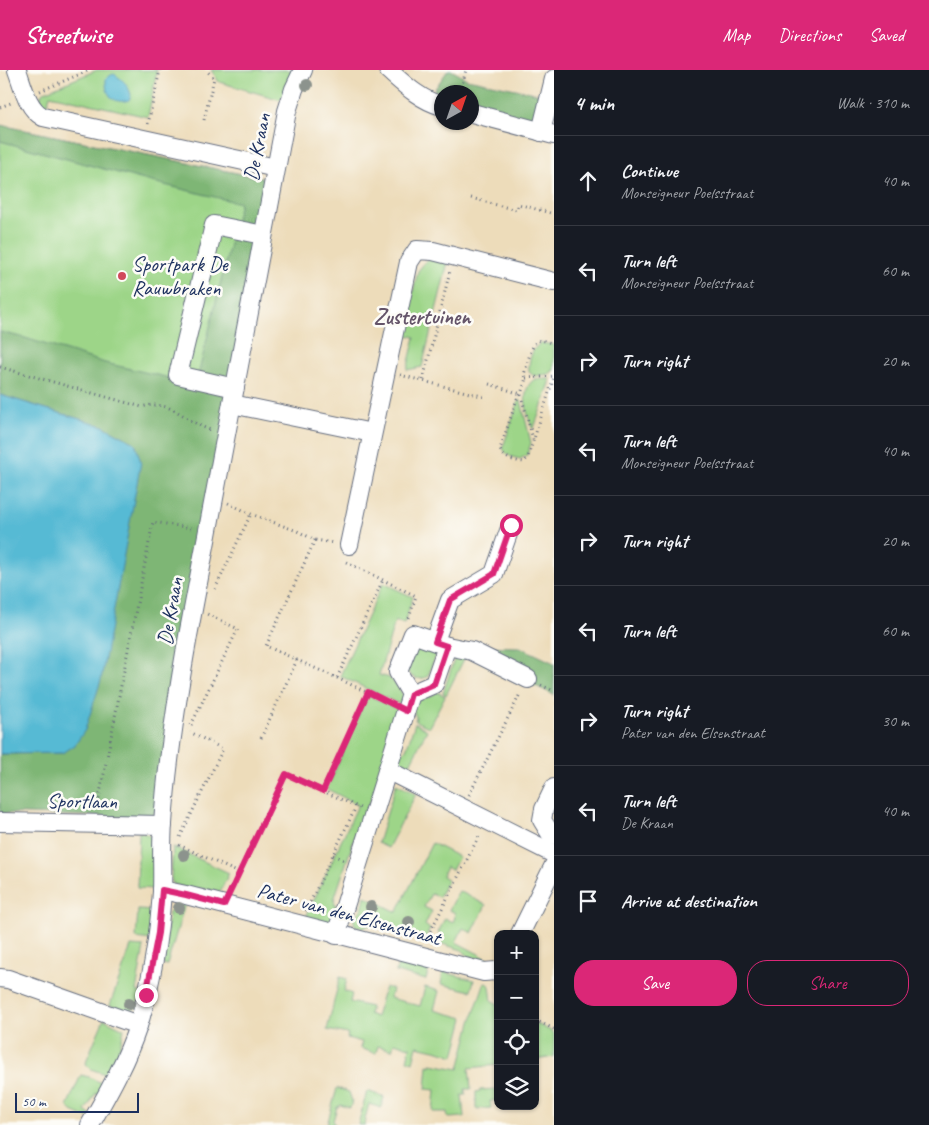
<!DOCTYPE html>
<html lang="en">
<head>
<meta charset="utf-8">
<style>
	body { margin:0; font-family:Caveat,sans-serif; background:#242831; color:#f1f3f6 }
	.controls { position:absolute; right:15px; bottom:15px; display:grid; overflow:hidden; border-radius:10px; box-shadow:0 1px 4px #0004 }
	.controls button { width:45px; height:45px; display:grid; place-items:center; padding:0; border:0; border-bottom:1px solid #363941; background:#171b24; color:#f1f3f6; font:25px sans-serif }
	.compass { position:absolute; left:434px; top:15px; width:45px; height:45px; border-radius:50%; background:#171b24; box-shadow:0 1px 4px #0004; rotate:40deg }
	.scale { position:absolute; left:15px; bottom:12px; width:124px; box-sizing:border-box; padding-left:5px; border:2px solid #1b2f5e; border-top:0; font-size:14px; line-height:18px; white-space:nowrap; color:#1b2f5e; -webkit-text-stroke:4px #fdfcf7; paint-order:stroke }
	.stop { position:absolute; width:15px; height:15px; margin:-11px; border:4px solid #db2777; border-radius:50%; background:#fff }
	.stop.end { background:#db2777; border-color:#fff; box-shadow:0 1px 5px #0008 }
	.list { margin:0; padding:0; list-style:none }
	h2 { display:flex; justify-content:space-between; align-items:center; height:65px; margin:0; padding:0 20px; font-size:21px }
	h2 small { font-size:16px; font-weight:400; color:#9ea1a6 }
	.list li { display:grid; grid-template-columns:32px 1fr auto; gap:15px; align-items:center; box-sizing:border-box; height:90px; padding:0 20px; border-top:1px solid #363941 }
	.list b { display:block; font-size:19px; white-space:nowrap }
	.list p { margin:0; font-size:16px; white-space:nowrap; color:#9ea1a6 }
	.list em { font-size:16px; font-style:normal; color:#9ea1a6 }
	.actions { display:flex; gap:10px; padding:15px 20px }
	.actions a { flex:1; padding:11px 0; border:1px solid #db2777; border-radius:20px; text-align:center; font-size:18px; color:#db2777 }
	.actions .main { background:#db2777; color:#fff }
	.icon { flex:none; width:28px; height:28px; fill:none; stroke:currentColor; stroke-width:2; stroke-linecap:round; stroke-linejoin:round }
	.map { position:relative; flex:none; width:554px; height:1055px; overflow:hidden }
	header { display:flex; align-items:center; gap:30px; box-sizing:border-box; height:70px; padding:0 25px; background:#db2777; color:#fff }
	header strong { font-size:24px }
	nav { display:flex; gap:28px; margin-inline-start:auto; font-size:18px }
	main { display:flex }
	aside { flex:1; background:#171b24 }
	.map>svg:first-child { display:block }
	.green { fill:#9dd588; stroke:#5c8273 }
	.forest { fill:#7eb674; stroke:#4c7269 }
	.water { fill:#56bad4; stroke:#387499 }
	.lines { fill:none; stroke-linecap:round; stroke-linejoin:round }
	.minor-casing { stroke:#646c7e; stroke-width:20 }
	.path { stroke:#646c7e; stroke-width:3; stroke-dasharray:1 4; stroke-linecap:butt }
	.minor { stroke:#fff; stroke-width:18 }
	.tree { fill:#8c938d }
	.route { stroke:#db2777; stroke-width:6 }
	.poi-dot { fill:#d1495b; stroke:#fdfcf7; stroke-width:2 }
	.labels { text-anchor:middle; stroke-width:5; stroke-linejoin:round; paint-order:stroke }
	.street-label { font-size:21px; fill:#1b2f5e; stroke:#fdfcf7 }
	.poi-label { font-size:21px; fill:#1b2f5e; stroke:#fdfcf7; text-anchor:start }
	.neighbourhood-label { font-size:22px; font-weight:bold; fill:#645469; stroke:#fdfcf7 }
</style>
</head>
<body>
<header>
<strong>Streetwise</strong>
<nav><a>Map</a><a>Directions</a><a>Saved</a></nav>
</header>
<main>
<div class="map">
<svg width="554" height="1055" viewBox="0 0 554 1055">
	<rect width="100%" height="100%" fill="#fdfcf7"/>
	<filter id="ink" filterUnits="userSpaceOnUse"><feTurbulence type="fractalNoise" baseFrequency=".02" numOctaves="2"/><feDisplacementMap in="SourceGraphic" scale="10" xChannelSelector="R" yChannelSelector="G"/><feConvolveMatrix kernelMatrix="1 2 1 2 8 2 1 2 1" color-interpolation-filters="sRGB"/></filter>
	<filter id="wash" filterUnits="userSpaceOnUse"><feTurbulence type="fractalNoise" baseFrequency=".0096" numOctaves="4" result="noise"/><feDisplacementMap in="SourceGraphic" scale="20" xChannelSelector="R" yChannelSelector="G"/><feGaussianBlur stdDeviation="1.12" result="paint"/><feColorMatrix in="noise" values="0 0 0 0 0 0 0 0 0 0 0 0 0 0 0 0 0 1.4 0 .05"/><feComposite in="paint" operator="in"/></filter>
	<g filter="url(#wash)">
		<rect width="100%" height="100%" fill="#eddcba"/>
		<g class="green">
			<path d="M97,0H157L148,47L50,25L47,36L42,34L40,29L42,23Z"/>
			<path d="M211,0H294L281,30L219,12Z"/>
			<path d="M0,55L266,109L211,347L0,303Z"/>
			<path d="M435,187L448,192L422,297L407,300L415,267L403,264L418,201L426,191Z"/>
			<path d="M542,273L554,275V300L549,304L534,306L529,302C528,292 532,276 542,273Z"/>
			<path d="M535,309H550V313L534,358H532C527,344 519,319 535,309Z"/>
			<path d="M519,330L521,331L531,373L527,385L520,389C512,387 505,386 503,377Z"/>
			<path d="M383,513L413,527L404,554L395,551L379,605L390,608L401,621L403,627L401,635L340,606Z"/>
			<path d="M422,574L435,580L436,585L428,606C419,612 405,607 408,595C409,588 414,581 417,575Z"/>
			<path d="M467,583L446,625L443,623L456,584Z"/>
			<path d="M437,622L445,626L429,657L415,651L416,647L413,640C421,622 425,631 437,622Z"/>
			<path d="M367,625L400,640L373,725L355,766L334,830L337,839L333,849L327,853L305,849L358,735L327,719Z"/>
			<path d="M415,653L427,660L409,696L397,690L399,685L406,680Z"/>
			<path d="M396,714L416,724L388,778L378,773Z"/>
			<path d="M139,762C146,763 152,766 155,773L154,819L137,818Z"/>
			<path d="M432,773L459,787L452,800L446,797L442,806L448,809L439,827L431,824L424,837L432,841L425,855L430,859L424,870L370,855C364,858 361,860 355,855C351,844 357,846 361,840C364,836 364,830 365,826L397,842Z"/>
			<path d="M173,777L229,803L220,822L199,818L195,821L173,814L171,809Z"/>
			<path d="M459,821L486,835L472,863L463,858L456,872L492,891L468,886L462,880L439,873L443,866L438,863L445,848L453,852L455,847L454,842L449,840Z"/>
			<path d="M179,833L185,834L167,895L163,894L169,843L174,835Z"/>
			<path d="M138,840H139L154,841L151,870L136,868Z"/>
			<path d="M131,876L144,877L136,921L141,923C135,945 129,944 110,935Z"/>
			<path d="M399,890L429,898L426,910L396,902Z"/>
			<path d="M443,902L474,910L471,921L441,914Z"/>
			<path d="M340,907L347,909L344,921L352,924L350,932L371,937L369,944L376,947L385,917L392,919L390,928L420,936L425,917L439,921L434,940L464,948L454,986L439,981L417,976L413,992L407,990L410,977L394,973L392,980L378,976L376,983H374L360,978L362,972L347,968L348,964L327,960Z"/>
			<path d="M486,913L490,916L492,931L498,934V995L469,998L471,1019H465L466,1025H462L464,1047L448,1048L447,1042H433L435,1020L426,1019L428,995L431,996V994L459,999L471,952L484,914Z"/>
			<path d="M104,949L124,959L119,981L109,998L114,1001L110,1006L91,999L86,994L87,989Z"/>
			<path d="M535,953L553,962L554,964V987L535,990Z"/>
			<path d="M81,1005L89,1007L106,1015L101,1025L96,1023L85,1041L90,1045L88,1048L72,1041L67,1036Z"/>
			<path d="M337,1018L349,1022L352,1031L350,1038L340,1035L339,1037H337L333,1051L334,1052V1055H327Z"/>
			<path d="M496,1019L497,1030L490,1031L491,1038L476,1039V1022L480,1021V1020Z"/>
			<path d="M367,1021L384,1027L381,1038L369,1034L365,1049L366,1050L365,1055H358Z"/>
		</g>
		<g class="forest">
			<path d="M448,0H451L467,9L540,24L532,57L472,39V22H442L441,25L434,20Z"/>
			<path d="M0,55L266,109L157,739L154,744L147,748L0,743V684L63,683L135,373L103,356L0,325V262L25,268L105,293L196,314L240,133L148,111L0,71Z"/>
			<path d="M476,576L520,577L554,593V625L473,585Z"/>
		</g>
		<g class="water">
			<path d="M114,4C123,10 128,14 131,25L129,30C113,35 105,24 106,9L111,5Z"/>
			<path d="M0,325L103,356L135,373L141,392L101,610L85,660L75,675L63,683L0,684Z"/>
		</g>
	</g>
	<g filter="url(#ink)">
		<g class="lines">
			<defs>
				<g id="minor">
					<path d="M17,0C23,16 27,38 43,47L276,98"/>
					<path d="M388,0C404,14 420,30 442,36"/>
					<path d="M472,43L554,65"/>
					<path d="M541,62L554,9"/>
					<path d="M235,318L178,305L214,155L263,165"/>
					<path d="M232,334L372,363"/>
					<path d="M349,475L409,192L417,180L433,181L554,212"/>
					<path d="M435,571L450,530L494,504L511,455"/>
					<path d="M447,576L472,581L528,609"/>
					<path d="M387,700L554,784"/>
					<path d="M554,718L544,739L542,750L550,763L554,765"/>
					<path d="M0,752L163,755"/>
					<path d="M162,820L186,825L484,902L496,901L498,900"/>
					<path d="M520,864L554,795"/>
					<path d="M336,865L411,624L398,602L413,564L447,576L434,614L411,624"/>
					<path d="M0,908L8,909L138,955"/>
					<path d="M90,1055C108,1023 126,992 138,956C151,915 159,865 162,822C163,799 161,776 163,754C167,691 177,628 188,566L287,41L294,19L303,0"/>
				</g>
			</defs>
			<use href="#minor" class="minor-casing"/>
			<g class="path">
				<path d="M40,21L90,0"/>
				<path d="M460,22L466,0"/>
				<path d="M0,37L11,33"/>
				<path d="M204,50L214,8L206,0"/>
				<path d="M148,54L160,0"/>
				<path d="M471,128L516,140L518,134L554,144"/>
				<path d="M554,274C550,273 543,269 538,271C531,273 527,297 524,304L526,308L521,324L517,329L500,379C503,389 515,391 524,392L528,387L554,307"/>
				<path d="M0,297L142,337C172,328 186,353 211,360"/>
				<path d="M400,305L485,327"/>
				<path d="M526,308L554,306"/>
				<path d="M423,310L450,201"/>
				<path d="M489,314L521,324"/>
				<path d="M521,325L533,369"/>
				<path d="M228,433L251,444L297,461L315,470L334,473"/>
				<path d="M315,470L266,576L337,608L383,510"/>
				<path d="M346,492L416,526L409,548"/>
				<path d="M215,519L251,444"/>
				<path d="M337,608L392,634"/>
				<path d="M541,615L554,621"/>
				<path d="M191,655L238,559L207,544"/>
				<path d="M261,668L297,590"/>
				<path d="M323,721L368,623"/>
				<path d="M469,725L520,624"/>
				<path d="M97,739L153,452L192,458"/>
				<path d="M180,767L223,679L190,662"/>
				<path d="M179,775L239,803"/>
				<path d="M333,785L344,790"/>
				<path d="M230,821L286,704L360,738"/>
				<path d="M306,841L356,737"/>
				<path d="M426,870L480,764"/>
				<path d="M495,917L498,931"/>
				<path d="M535,950L554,959"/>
			</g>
			<use href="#minor" class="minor"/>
		</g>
		<g class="tree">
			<circle cx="307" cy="15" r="6"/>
			<circle cx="184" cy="785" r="6"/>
			<circle cx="371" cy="837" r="6"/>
			<circle cx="179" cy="838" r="6"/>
			<circle cx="409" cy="852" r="6"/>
			<circle cx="129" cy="934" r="6"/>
		</g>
	</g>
	<g class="lines" filter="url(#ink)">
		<path class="route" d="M146,925L158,863L162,820L186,825L224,835L286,704L323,721L368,622L406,641L411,624L434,614L447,576L435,572L450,530L494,504L511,455"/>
	</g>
	<circle class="poi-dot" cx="122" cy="206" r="5"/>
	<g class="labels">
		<g class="street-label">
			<text transform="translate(257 77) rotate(-79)" y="7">De Kraan</text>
			<text transform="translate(170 541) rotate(-80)" y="7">De Kraan</text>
			<text transform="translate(82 731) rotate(1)" y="7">Sportlaan</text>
			<text transform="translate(349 844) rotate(15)" y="7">Pater van den Elsenstraat</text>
		</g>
		<g class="poi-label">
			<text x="132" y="201">Sportpark De<tspan x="132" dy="24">Rauwbraken</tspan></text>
		</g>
		<g class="neighbourhood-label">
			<text x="422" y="254">Zustertuinen</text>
		</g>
	</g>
</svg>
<div class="controls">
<button>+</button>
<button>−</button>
<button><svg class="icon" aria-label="locate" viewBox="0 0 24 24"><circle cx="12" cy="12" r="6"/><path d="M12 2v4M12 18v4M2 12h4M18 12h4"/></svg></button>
<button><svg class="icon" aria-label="layers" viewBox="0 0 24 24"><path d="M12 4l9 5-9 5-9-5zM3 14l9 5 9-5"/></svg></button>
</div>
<svg class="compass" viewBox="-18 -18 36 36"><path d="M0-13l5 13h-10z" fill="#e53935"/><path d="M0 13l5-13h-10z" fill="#9ea1a6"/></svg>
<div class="scale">50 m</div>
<div class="stop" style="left:511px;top:455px"></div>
<div class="stop end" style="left:146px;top:925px"></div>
</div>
<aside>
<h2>4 min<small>Walk · 310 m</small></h2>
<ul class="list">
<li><svg class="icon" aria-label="ahead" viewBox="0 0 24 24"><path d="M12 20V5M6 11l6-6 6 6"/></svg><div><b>Continue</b><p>Monseigneur Poelsstraat</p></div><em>40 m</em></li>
<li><svg class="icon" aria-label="left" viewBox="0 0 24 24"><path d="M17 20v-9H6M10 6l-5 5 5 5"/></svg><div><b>Turn left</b><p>Monseigneur Poelsstraat</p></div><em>60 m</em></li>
<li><svg class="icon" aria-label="right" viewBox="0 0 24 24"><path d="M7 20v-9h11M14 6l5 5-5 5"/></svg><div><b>Turn right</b></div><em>20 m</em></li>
<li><svg class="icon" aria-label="left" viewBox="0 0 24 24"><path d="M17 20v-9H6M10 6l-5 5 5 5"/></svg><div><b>Turn left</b><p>Monseigneur Poelsstraat</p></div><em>40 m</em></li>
<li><svg class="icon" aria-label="right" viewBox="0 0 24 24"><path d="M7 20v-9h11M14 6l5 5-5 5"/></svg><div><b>Turn right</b></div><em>20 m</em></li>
<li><svg class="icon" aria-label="left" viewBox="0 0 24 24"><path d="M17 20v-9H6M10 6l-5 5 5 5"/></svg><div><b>Turn left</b></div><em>60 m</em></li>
<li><svg class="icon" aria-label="right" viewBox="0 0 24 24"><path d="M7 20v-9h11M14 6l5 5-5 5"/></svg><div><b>Turn right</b><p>Pater van den Elsenstraat</p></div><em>30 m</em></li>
<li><svg class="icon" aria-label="left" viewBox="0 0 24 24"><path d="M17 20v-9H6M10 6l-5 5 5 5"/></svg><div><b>Turn left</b><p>De Kraan</p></div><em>40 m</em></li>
<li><svg class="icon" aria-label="arrive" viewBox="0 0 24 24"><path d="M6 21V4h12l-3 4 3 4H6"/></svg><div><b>Arrive at destination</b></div></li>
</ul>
<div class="actions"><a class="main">Save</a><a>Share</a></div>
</aside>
</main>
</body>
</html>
